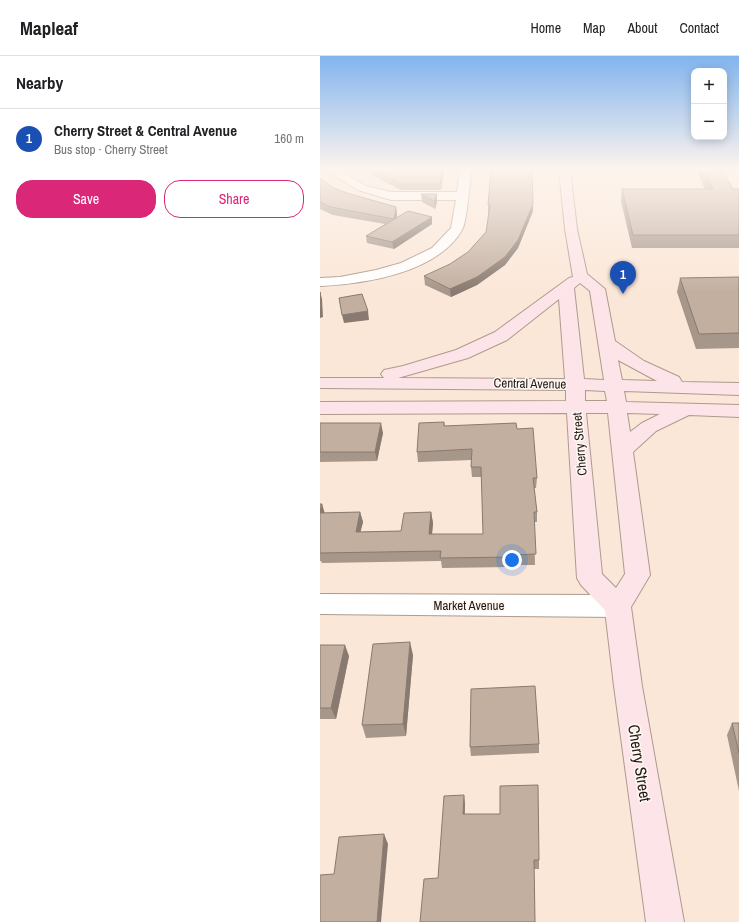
<!DOCTYPE html>
<html lang="en">
<head>
<meta charset="utf-8">
<style>
	body { margin:0; font-family:"Archivo Narrow",sans-serif; background:#f2f2f2; color:#202124 }
	.controls { position:absolute; right:12px; top:12px; display:grid; overflow:hidden; border-radius:8px; box-shadow:0 2px 10px #0003 }
	.controls button { width:36px; height:36px; display:grid; place-items:center; padding:0; border:0; border-bottom:1px solid #e0e0e0; background:#fff; color:#202124; font:20px sans-serif }
	.you { position:absolute; left:192px; top:504px; width:14px; height:14px; margin:-10px; border:3px solid #fff; border-radius:50%; background:#1a73e8; box-shadow:0 0 0 6px #1a73e833 }
	.badge { display:grid; place-items:center; width:26px; height:26px; border-radius:50%; background:#db2777; color:#fff; font-size:13px; font-weight:700 }
	.pin { position:absolute; translate:-50% -33px; filter:drop-shadow(0 1px 2px #0008) }
	.pin::after { content:''; position:absolute; top:21px; width:14px; height:12px; background:inherit; clip-path:polygon(0 0,100% 0,50% 100%) }
	.list { margin:0; padding:0; list-style:none }
	h2 { display:flex; justify-content:space-between; align-items:center; height:52px; margin:0; padding:0 16px; font-size:17px }
	h2 small { font-size:13px; font-weight:400; color:#757577 }
	.list li { display:grid; grid-template-columns:26px 1fr auto; gap:12px; align-items:center; box-sizing:border-box; height:60px; padding:0 16px; border-top:1px solid #e0e0e0 }
	.list b { display:block; font-size:15px; white-space:nowrap }
	.list p { margin:0; font-size:13px; white-space:nowrap; color:#757577 }
	.list em { font-size:13px; font-style:normal; color:#757577 }
	.actions { display:flex; gap:8px; padding:12px 16px }
	.actions a { flex:1; padding:9px 0; border:1px solid #db2777; border-radius:16px; text-align:center; font-size:14px; color:#db2777 }
	.actions .main { background:#db2777; color:#fff }
	.map { position:relative; flex:none; width:419px; height:866px; overflow:hidden }
	header { display:flex; align-items:center; gap:24px; box-sizing:border-box; height:56px; padding:0 20px; background:#fff; border-bottom:1px solid #e0e0e0 }
	header strong { font-size:19px }
	nav { display:flex; gap:22px; margin-inline-start:auto; font-size:14px }
	main { display:flex }
	aside { flex:1; background:#fff }
	.map>svg:first-child { display:block }
	.lines { fill:none; stroke-linecap:round; stroke-linejoin:round }
	.street-casing { stroke:#ad9b8d; stroke-width:2 }
	.secondary-casing { stroke:#ad9b8d; stroke-width:2 }
	.street { fill:#fff; fill-rule:evenodd }
	.secondary { fill:#fde4e8; fill-rule:evenodd }
	.wall { fill:#a7968a }
	.shaded-wall { fill:#887a70 }
	.building { fill:#c2afa0; stroke:#887a70 }
	.labels { text-anchor:middle; stroke-width:3; stroke-linejoin:round; paint-order:stroke }
	.street-label { font-size:13px; fill:#201a14; stroke:#fff7f1 }
	.near-street-label { font-size:16px; fill:#201a14; stroke:#fff7f1 }
</style>
</head>
<body>
<header>
<strong>Mapleaf</strong>
<nav><a>Home</a><a>Map</a><a>About</a><a>Contact</a></nav>
</header>
<main>
<aside>
<h2>Nearby<small></small></h2>
<ul class="list">
<li><span class="badge" style="background:#1a4fb4">1</span><div><b>Cherry Street &amp; Central Avenue</b><p>Bus stop · Cherry Street</p></div><em>160 m</em></li>
</ul>
<div class="actions"><a class="main">Save</a><a>Share</a></div>
</aside>
<div class="map">
<svg width="419" height="866" viewBox="0 0 419 866">
	<rect width="100%" height="100%" fill="#fbe7d8"/>
	<g class="lines">
		<defs>
			<g id="street">
				<path d="M6,114H19L46,130L71,136H137L140,114H151C150,125 147,167 142,174C117,217 45,228 0,230V222L20,221L56,214L81,207L112,192L131,172L136,144H71L38,134Z"/>
				<path d="M0,538L298,539L307,543L311,550L307,557L298,561L0,558Z"/>
			</g>
			<path id="secondary" d="M239,114H250L257,173L267,218L285,233L295,285L324,305L359,321L362,326L419,327V339L304,335L306,346L419,349V361L369,359L336,375L313,396L330,519L311,551L322,630L364,866H326L294,630L285,554L261,529L257,522L247,357L0,358V346L246,345V334L0,332V322H64L61,318L64,314L83,310L136,294L175,276L249,222L253,221L245,173ZM260,227L270,235L284,324L264,323L254,232ZM239,243L245,323L78,322L148,302L187,284ZM298,304L337,325L302,324ZM265,334L285,335L287,345H265ZM266,357H288L305,518L296,532L282,518ZM307,357L340,358L322,367L310,376Z"/>
		</defs>
		<use href="#street" class="street-casing"/>
		<use href="#secondary" class="secondary-casing"/>
		<use href="#street" class="street"/>
		<use href="#secondary" class="secondary"/>
	</g>
	<g class="wall">
		<path d="M42,114H124L121,134H81Z"/>
		<path d="M171,114L213,155L198,192L185,209L157,229L131,241L105,229L104,220L130,208L148,196L166,176L169,157H168V149Z"/>
		<path d="M376,114H402L413,133H419V192H312L301,145L302,133H385Z"/>
		<path d="M0,122L14,132L27,137L76,151L77,159V161L112,168L74,193L47,187L46,180L65,168L13,159L0,153Z"/>
		<path d="M101,138L117,146L115,153L102,146Z"/>
		<path d="M419,221V292L376,293L357,236L360,222Z"/>
		<path d="M124,366L125,370L197,373L217,422L216,432H214L217,456V466H214L215,509H193V511L122,512L121,505L2,507L1,505H0V448H2L4,457L40,456L43,466L40,476L81,475L111,456L113,467L112,478H163L162,421H152L151,411L152,404L98,406L97,396Z"/>
		<path d="M0,367L63,377L57,405L0,406Z"/>
		<path d="M0,589L29,600L16,663H0Z"/>
		<path d="M93,599L86,680L46,682L42,669Z"/>
		<path d="M412,667H419V735L407,679Z"/>
		<path d="M219,688V697L151,700L150,691Z"/>
		<path d="M144,739L145,749V758L219,804V813H214L215,866L118,822Z"/>
	</g>
	<g class="shaded-wall">
		<path d="M122,114H124L121,134L120,128Z"/>
		<path d="M117,138V146L115,153L114,145Z"/>
		<path d="M213,148V155L198,192L185,209L157,229L131,241L130,233Z"/>
		<path d="M76,151L77,159L75,170L74,163Z"/>
		<path d="M112,161V168L74,193L72,186Z"/>
		<path d="M0,235L2,243L3,261L0,262Z"/>
		<path d="M48,255L49,264L24,267L22,259Z"/>
		<path d="M61,367L63,377L57,405L55,396Z"/>
		<path d="M2,448L5,458H0Z"/>
		<path d="M40,456L43,466L38,486L36,476Z"/>
		<path d="M111,456L113,467L111,489L109,478Z"/>
		<path d="M90,586L93,599L86,680L83,668Z"/>
		<path d="M25,589L29,600L16,663L11,652Z"/>
		<path d="M144,739L145,749L144,768L143,758Z"/>
		<path d="M64,778L68,788L61,866H57Z"/>
	</g>
	<g class="building">
		<path d="M54,114H122L120,128H80Z"/>
		<path d="M171,114H212L213,148L198,184L185,201L157,221L130,233L104,220L130,208L148,196L166,176L170,149H168Z"/>
		<path d="M383,114H402L413,133H419V179H313L302,133H393Z"/>
		<path d="M0,122L14,132L27,137L76,151L74,163L11,151L0,146Z"/>
		<path d="M101,138H117L114,145Z"/>
		<path d="M88,155L112,161L72,186L46,180Z"/>
		<path d="M419,221V277L379,278L360,222Z"/>
		<path d="M0,236L1,253H0Z"/>
		<path d="M42,238L48,255L22,259L19,242Z"/>
		<path d="M124,366V370L196,367L197,373L213,372L217,422H213L217,456H214L216,498L193,499V501L120,502L121,495L0,497V457L40,456L36,476L81,475L84,457L111,456L109,478H163L161,411H151L152,393L97,396L99,367Z"/>
		<path d="M0,367H61L55,396H0Z"/>
		<path d="M0,448H2L0,456Z"/>
		<path d="M90,586L83,668L42,669L53,588Z"/>
		<path d="M0,589H25L11,652H0Z"/>
		<path d="M215,630L219,688L150,691L151,633Z"/>
		<path d="M412,667H419V697Z"/>
		<path d="M218,729L219,804H214L215,866H100L104,823L118,822L124,740L144,739L143,758H180V730Z"/>
		<path d="M64,778L57,866H0V819L14,818L19,781Z"/>
	</g>
	<linearGradient id="sky" x2="0" y2="1"><stop stop-color="#81b4ee"/><stop offset="0.48" stop-color="#fdf4ed"/><stop offset="1" stop-color="#fdf4ed" stop-opacity="0"/></linearGradient>
	<rect width="419" height="236" fill="url(#sky)"/>
	<g class="labels">
		<g class="street-label">
			<text transform="translate(210 327) rotate(1)" y="5">Central Avenue</text>
			<text transform="translate(259 388) rotate(-95)" y="5">Cherry Street</text>
			<text x="149" y="554">Market Avenue</text>
		</g>
		<g class="near-street-label">
			<text transform="translate(320 707) rotate(81)" y="6">Cherry Street</text>
		</g>
	</g>
</svg>
<div class="controls">
<button>+</button>
<button>−</button>
</div>
<div class="you"></div>
<div class="pin badge" style="left:303px;top:238px;background:#1a4fb4">1</div>
</div>
</main>
</body>
</html>
